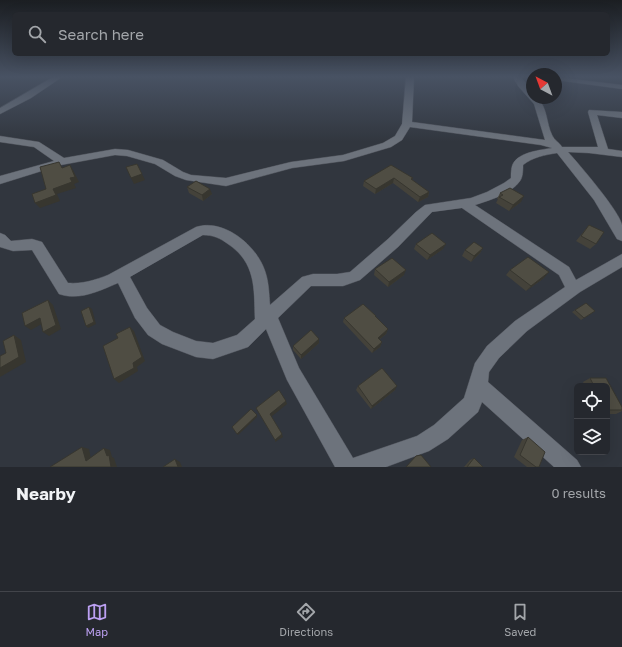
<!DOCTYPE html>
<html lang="en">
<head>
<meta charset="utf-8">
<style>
	body { margin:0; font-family:"Golos Text",sans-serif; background:#2d3036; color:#f1f3f6 }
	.controls { position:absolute; right:12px; bottom:12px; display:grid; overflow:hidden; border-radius:6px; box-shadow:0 4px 16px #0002 }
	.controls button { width:36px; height:36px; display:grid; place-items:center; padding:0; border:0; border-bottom:1px solid #42444a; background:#25282e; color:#f1f3f6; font:20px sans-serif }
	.compass { position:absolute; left:526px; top:68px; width:36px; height:36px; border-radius:50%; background:#25282e; box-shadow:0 4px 16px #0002; rotate:319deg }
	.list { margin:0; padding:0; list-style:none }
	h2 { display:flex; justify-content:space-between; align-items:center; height:52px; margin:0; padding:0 16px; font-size:17px }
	h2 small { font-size:13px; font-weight:400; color:#a3a6aa }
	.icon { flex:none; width:22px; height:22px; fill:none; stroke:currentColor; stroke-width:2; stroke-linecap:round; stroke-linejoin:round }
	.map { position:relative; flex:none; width:622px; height:467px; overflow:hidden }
	.search { position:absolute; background:#25282e; box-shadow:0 4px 16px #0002; left:12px; right:12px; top:12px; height:44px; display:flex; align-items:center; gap:10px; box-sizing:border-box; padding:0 14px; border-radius:6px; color:#a3a6aa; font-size:15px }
	.sheet { height:124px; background:#25282e }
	nav { display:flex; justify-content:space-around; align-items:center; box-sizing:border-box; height:56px; border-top:1px solid #42444a; background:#25282e; font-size:11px; color:#a3a6aa }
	nav a { display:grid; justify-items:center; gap:2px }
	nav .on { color:#bca0f2 }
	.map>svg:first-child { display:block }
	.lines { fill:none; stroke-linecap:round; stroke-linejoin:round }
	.street-casing { stroke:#4e525a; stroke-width:1 }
	.street { fill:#6d737c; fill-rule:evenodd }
	.wall { fill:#44423a }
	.shaded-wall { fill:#37362f }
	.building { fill:#4f4d43; stroke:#37362f }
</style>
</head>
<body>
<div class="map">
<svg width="622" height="467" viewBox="0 0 622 467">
	<rect width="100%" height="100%" fill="#31363e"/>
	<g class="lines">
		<defs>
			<g id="street">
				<path d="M53,77H62L31,98L0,114V108Z"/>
				<path d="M406,77H414L412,122L545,140L534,104L518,86L513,77H521L532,91V98H538C548,110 546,122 552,135C554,140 560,143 562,147H598L588,112L589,110L622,112V118L597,115L608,149L622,151V157L589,153L568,152C579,164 620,212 622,225C622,230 622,236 622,241L617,239L594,200L557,153C545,155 533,157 523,165C523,170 523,177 520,181C511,194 490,200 475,205L569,267L576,280L622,254V267L580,292L527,331L499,358L489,372L488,382L577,460L581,467H554L482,402L478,412L448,439L429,451L386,467H335L287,380L266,329L248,347L213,359L196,357L162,344L148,335L135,318L118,283C99,291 79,301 59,294L32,250L13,251L0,247V233L5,235L11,241L32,239L42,242L68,283C83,284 95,280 108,275L196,227C224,218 257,246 265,271C269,282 269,294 270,305L302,277L313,274H337L350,272L388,239L416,212L425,205L471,198L487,192L504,183L511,178C511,173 511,166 514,162C521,152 540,150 552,148L541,145L410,127L402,140L391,147L344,161L292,168L226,186L186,180L175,176L155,164L127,156L115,155L61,165L0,184V176L54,161L34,147L0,142V136L39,142L64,158L115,149L128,150L163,160L183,172L191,175L226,178L291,162L343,155L383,143L395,136L402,124ZM462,208L559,275L565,287L515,321L487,346L475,363L464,398L434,425L417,436L353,458L299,368L278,318L311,286H343L360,280L398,247L432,212ZM203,235C213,235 220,238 228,244C256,263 254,288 255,319L237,335L213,343L196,341L173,332L160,325L147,308L130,277Z"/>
				<path d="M556,77L622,85V89L556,80Z"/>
			</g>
		</defs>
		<use href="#street" class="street-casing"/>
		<use href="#street" class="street"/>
	</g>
	<g class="wall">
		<path d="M391,165L429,192L428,197L418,202L393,183L375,194L363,186L364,181Z"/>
		<path d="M187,187L212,194L203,201L189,193Z"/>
		<path d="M500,193L521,202L509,211L496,203L498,199H497Z"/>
		<path d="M589,225L596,244L590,249L576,241Z"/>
		<path d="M416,244L443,249L427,260L414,249Z"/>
		<path d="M483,248L480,253L471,262L462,256L465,250Z"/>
		<path d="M375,269L404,275L388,287L374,275Z"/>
		<path d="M510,270L544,278L526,291L506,275Z"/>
		<path d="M575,310L592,313L581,320L572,312Z"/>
		<path d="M376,316V317L388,329L386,334L379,340L382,342L380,347L372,353L343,322L344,318Z"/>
		<path d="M319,343L301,359L293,350V346Z"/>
		<path d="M590,378H606L622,407V411L616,414H607V386H585L583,382Z"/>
		<path d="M358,386L395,390L371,409L356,390Z"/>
		<path d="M528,437L539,467H527L514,457L522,440Z"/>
		<path d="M474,458L483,467H464L470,460Z"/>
	</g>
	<g class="shaded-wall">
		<path d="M70,165L73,170L79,182L74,184L76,188L57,194L60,201L40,208L35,203L53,189L70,178Z"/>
		<path d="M142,174L145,180L134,184L131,178Z"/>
		<path d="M394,178L393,183L375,194L376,189Z"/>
		<path d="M210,189L212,194L203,201L202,195Z"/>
		<path d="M429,192L428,197L418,202L420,197Z"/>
		<path d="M524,196L521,202L509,211L513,205Z"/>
		<path d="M446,244L443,249L427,260L430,255Z"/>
		<path d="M483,248L480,253L471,262L474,256Z"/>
		<path d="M406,270L404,275L388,287L389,282Z"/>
		<path d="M549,272L544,278L526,291L531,286Z"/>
		<path d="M48,300L53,305L61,329L49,336L43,332Z"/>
		<path d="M89,307L92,309L96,324L88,328L86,326Z"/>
		<path d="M40,318L45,322L31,330L25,326Z"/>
		<path d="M130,327L134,331L145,361L137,367L138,371L119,383L114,379L133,363Z"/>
		<path d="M388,329L386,334L376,342L378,338Z"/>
		<path d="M14,335L21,340L26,362L0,377V368Z"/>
		<path d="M319,339V343L301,359V355Z"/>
		<path d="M382,342L380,347L372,353L374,349Z"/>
		<path d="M397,386L395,390L371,409L372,406Z"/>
		<path d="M286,401L287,404L271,417L270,414Z"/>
		<path d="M257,415V417L238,435L237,434Z"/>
		<path d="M282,434L283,437L275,442V440Z"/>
		<path d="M82,447L89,449L92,464L86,461Z"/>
		<path d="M104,448L110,450L112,457L114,458L117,467H111Z"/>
		<path d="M175,459L180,462L182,467H178Z"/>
	</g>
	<g class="building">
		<path d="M59,162L62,168L70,165L75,177L70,178L72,182L53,189L56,195L35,203L32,194L46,189L40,167Z"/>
		<path d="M137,164L142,174L131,178L126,167Z"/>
		<path d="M391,165L413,178L411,179L429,192L420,197L394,178L376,189L364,181Z"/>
		<path d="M196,181L210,189L202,195L187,187Z"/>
		<path d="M510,188L524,196L513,205L499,197L503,195L500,193Z"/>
		<path d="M589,225L604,232L596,244L581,236Z"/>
		<path d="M432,233L446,244L430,255L416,244Z"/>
		<path d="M474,242L483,248L474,256L465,250Z"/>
		<path d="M528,257L549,272L531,286L510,270Z"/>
		<path d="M392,258L406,270L389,282L375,269Z"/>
		<path d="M48,300L56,325L43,332L40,318L25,326L22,313Z"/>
		<path d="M586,303L595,311L584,318L575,310Z"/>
		<path d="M363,304L376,316H375L388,329L378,338L382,342L374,349L344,318Z"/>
		<path d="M89,307L94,322L86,326L81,311Z"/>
		<path d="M130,327L142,357L133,363L134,368L114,379L103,346L118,338L116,334Z"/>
		<path d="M311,330L319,339L301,355L293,346Z"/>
		<path d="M14,335L19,357L0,368V356L6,353L3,341Z"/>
		<path d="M382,368L397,386L372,406L358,386Z"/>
		<path d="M590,378H606L622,407V410H607V386H594Z"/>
		<path d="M279,390L286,401L270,414L282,434L275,440L256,408Z"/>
		<path d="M251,409L257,415L237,434L232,427Z"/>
		<path d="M528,437L545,452L539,467H536L520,455Z"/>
		<path d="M82,447L86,461L104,448L107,456L109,455L111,467H50Z"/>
		<path d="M421,455L431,467H406L416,456Z"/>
		<path d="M474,458L483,467H467Z"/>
		<path d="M175,459L178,467H163Z"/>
	</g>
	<linearGradient id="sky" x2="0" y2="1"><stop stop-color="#1b1e22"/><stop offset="0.54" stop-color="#485263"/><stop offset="1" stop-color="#485263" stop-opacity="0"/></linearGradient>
	<rect width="622" height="142" fill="url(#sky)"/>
</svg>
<div class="controls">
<button><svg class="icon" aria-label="locate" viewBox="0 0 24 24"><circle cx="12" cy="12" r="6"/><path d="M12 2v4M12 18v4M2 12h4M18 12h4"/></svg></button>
<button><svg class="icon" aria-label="layers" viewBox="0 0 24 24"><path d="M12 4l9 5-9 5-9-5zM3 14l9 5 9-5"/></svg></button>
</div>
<svg class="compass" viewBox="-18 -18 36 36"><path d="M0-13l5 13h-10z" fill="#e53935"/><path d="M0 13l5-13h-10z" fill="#a3a6aa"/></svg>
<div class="search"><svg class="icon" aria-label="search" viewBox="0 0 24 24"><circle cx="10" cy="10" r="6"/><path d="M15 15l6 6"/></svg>Search here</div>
</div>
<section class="sheet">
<h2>Nearby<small>0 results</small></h2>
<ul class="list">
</ul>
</section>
<nav>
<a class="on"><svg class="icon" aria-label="map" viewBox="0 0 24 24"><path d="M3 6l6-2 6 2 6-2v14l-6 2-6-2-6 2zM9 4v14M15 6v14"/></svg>Map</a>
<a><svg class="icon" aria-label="directions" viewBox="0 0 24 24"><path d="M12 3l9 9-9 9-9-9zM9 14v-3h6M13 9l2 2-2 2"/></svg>Directions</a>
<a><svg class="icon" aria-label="saved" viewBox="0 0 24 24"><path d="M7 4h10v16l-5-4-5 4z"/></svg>Saved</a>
</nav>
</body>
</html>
